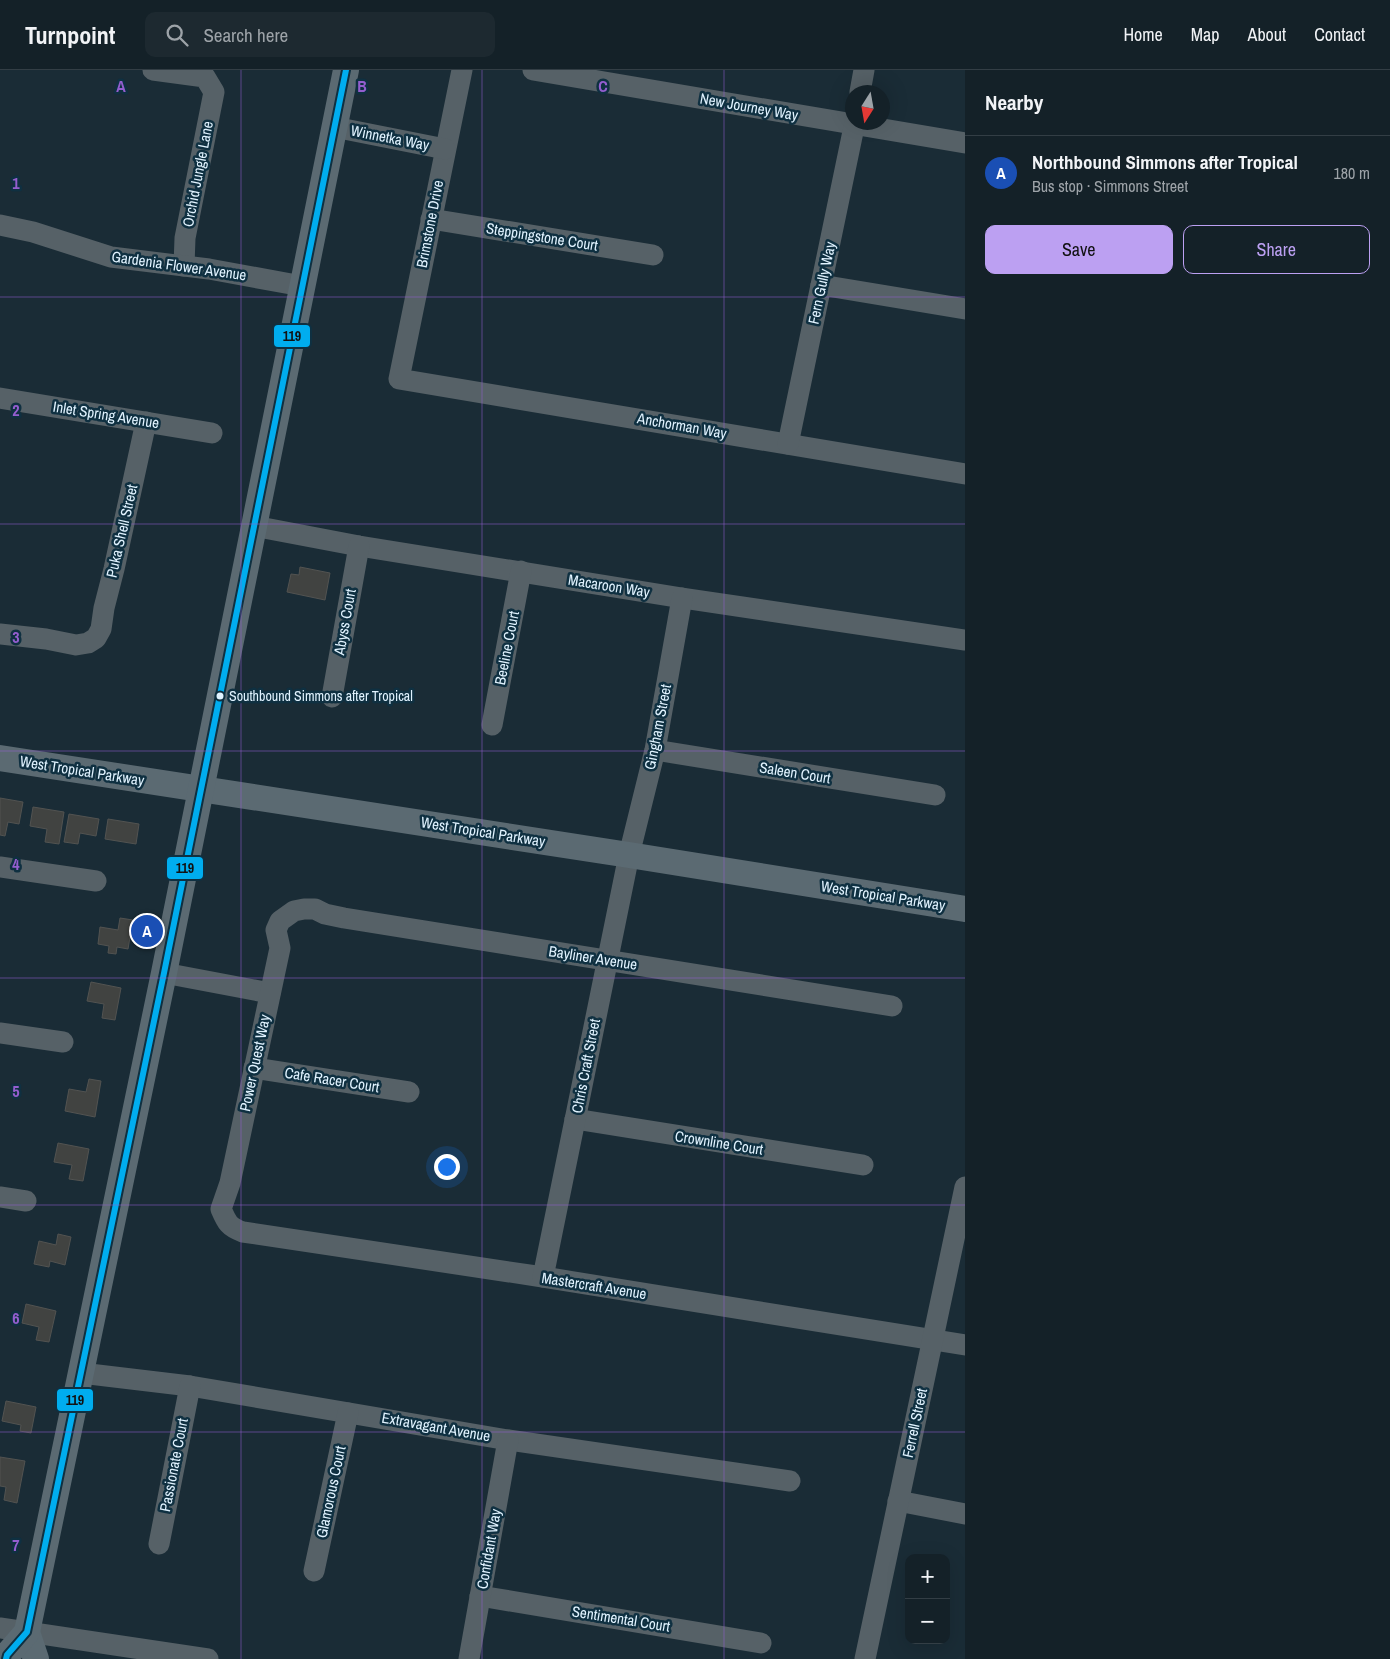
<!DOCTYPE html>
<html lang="en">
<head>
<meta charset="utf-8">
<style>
	body { margin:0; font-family:"Archivo Narrow",sans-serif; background:#1d2930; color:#f1f3f6 }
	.controls { position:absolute; right:15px; bottom:15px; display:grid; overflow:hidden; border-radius:10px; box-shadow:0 5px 20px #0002 }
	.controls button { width:45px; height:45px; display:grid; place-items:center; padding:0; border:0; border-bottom:1px solid #333e45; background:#142128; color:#f1f3f6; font:25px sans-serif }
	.compass { position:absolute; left:845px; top:15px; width:45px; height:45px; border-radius:50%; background:#142128; box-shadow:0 5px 20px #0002; rotate:191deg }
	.you { position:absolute; left:446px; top:1096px; width:18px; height:18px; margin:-12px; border:4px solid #fff; border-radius:50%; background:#1a73e8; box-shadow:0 0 0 8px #1a73e833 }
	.badge { display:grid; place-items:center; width:32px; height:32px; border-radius:50%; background:#bca0f2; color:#fff; font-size:16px; font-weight:700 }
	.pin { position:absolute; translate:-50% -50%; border:2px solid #fff; box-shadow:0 1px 5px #0006 }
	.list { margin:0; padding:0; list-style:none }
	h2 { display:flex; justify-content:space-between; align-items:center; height:65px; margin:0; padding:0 20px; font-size:21px }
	h2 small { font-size:16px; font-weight:400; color:#9da3a8 }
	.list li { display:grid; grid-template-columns:32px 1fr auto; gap:15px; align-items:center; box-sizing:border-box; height:75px; padding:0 20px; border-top:1px solid #333e45 }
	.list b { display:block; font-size:19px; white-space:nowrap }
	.list p { margin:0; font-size:16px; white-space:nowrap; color:#9da3a8 }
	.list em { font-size:16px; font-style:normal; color:#9da3a8 }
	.actions { display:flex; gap:10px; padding:15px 20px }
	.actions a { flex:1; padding:11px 0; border:1px solid #bca0f2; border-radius:10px; text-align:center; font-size:18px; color:#bca0f2 }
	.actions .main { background:#bca0f2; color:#111 }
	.icon { flex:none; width:28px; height:28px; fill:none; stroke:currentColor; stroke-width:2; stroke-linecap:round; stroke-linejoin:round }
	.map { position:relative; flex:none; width:965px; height:1589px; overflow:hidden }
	header { display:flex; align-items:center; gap:30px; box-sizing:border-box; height:70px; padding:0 25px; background:#142128; border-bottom:1px solid #333e45 }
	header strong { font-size:24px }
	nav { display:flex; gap:28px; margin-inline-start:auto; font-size:18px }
	.search { width:350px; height:45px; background:#1d2930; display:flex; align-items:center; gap:12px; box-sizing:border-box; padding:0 18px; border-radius:10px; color:#9da3a8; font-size:19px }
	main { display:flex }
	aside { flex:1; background:#142128 }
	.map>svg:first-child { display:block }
	.building { fill:#414341; stroke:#525351 }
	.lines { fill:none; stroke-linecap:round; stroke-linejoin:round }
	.minor { stroke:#566167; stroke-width:21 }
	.major { stroke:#5b6a72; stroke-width:26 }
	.bus-1-casing { stroke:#0f3041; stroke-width:10 }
	.bus-1 { stroke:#00adef; stroke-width:6 }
	.grid { fill:none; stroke:#945ecf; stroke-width:1; stroke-opacity:0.55 }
	.bus-dot { fill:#e1f3ff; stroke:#0f3041; stroke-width:2 }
	.labels { text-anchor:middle; stroke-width:5; stroke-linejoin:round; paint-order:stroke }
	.bus-label { font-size:14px; fill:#e1f3ff; stroke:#0f3041; text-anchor:start }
	.street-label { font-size:15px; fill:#e1f3ff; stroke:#0f3041 }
	.grid-label { font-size:16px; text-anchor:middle; font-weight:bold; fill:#945ecf; stroke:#0f3041; stroke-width:5; stroke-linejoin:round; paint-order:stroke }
	.line-badge { stroke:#0f3041; stroke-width:2 }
	.pale-badge-label { font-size:14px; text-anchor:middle; font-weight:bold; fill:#111 }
</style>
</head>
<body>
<header>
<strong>Turnpoint</strong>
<div class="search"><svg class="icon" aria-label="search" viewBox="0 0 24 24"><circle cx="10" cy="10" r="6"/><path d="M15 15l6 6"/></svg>Search here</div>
<nav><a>Home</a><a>Map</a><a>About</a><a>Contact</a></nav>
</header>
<main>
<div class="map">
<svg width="965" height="1589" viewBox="0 0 965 1589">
	<rect width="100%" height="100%" fill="#1a2c36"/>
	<g class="building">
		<path d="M300,497L330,503L325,530L287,522L291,504L299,505Z"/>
		<path d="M0,728L23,732L19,754L8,752L5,766L0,765Z"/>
		<path d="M33,737L64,742L59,774L45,772L47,759L30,756Z"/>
		<path d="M69,744L99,749L96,766L80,763L78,774L64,772Z"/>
		<path d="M108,749L139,754L136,774L105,769Z"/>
		<path d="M120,848L133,850L128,879L117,877L116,884L108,883L109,876L98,874L100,857L118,860Z"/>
		<path d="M91,912L121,918L115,950L102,948L104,934L87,931Z"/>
		<path d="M89,1009L101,1011L95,1047L65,1041L69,1019L86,1022Z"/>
		<path d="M58,1073L89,1079L83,1111L69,1109L72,1095L54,1092Z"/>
		<path d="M58,1164L71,1167L65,1195L50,1191L49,1197L34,1194L39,1171L56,1175Z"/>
		<path d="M26,1234L56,1241L49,1272L36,1270L39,1257L22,1253Z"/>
		<path d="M6,1331L36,1337L31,1363L20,1361L21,1355L2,1351Z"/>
		<path d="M0,1387L25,1391L17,1433L4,1430L6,1417L0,1416Z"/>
	</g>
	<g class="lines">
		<g class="minor">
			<path d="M153,0L205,7L214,22L185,168L184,196"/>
			<path d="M462,0L399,309L965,404"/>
			<path d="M533,0L965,73"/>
			<path d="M860,22L864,0"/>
			<path d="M334,57L445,79"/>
			<path d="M431,149L653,185"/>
			<path d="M0,155L33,162L111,187L209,199L302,216"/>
			<path d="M821,215L965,239"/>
			<path d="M0,328L212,363"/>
			<path d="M788,374L855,52"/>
			<path d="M254,456L359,476L682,528L965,570"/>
			<path d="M0,564L46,569L76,575L88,573L96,568L101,559L104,538L114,499L146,352"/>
			<path d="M332,627L359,476"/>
			<path d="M492,655L521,501"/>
			<path d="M655,680L935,725"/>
			<path d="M0,797L96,811"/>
			<path d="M164,903L270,923"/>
			<path d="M892,936L344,848L325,844L315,839H304L294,841L280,851L276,860L280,878L230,1113L221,1139C227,1153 229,1157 243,1162L543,1207L965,1275"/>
			<path d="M0,963L63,972"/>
			<path d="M254,998L409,1022"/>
			<path d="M575,1049L863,1095"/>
			<path d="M0,1127L26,1131"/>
			<path d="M543,1207L629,785L655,680L682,528"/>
			<path d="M81,1303L190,1316L508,1370L790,1411"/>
			<path d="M898,1431L965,1444"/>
			<path d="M159,1474L190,1316"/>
			<path d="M314,1501L348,1343"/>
			<path d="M480,1526L761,1573"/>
			<path d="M0,1558L208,1589"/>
			<path d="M469,1589L508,1370"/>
			<path d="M865,1589L965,1117"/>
		</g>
		<g class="major">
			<path d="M0,688L629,785L965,839"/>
			<path d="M27,1562L36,1589"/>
			<path d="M6,1589L7,1585L27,1562L164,903L346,0"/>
		</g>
		<defs>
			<path id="bus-1" d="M6,1589L7,1585L27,1562L164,903L346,0"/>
		</defs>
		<use href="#bus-1" class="bus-1-casing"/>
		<use href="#bus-1" class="bus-1"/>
	</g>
	<path class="grid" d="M241,0V1589M482,0V1589M724,0V1589M0,227H965M0,454H965M0,681H965M0,908H965M0,1135H965M0,1362H965"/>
	<circle class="bus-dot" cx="220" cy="626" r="4.5"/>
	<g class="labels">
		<g class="bus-label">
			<text x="229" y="631">Southbound Simmons after Tropical</text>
		</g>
		<g class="street-label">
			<text transform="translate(749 37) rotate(10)" y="5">New Journey Way</text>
			<text transform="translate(390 68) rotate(11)" y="5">Winnetka Way</text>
			<text transform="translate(198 104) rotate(-79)" y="5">Orchid Jungle Lane</text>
			<text transform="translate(430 154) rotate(-79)" y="5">Brimstone Drive</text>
			<text transform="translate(542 167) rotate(9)" y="5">Steppingstone Court</text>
			<text transform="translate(179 196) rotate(8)" y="5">Gardenia Flower Avenue</text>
			<text transform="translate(822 213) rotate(-78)" y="5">Fern Gully Way</text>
			<text transform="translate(106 345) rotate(9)" y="5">Inlet Spring Avenue</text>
			<text transform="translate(682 356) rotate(10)" y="5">Anchorman Way</text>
			<text transform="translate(122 461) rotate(-77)" y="5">Puka Shell Street</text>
			<text transform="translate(609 516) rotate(9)" y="5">Macaroon Way</text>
			<text transform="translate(345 552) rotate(-80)" y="5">Abyss Court</text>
			<text transform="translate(507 578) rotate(-79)" y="5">Beeline Court</text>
			<text transform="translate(658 657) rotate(-79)" y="5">Gingham Street</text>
			<text transform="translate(82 701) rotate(9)" y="5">West Tropical Parkway</text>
			<text transform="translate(795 703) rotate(9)" y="5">Saleen Court</text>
			<text transform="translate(483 762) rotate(9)" y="5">West Tropical Parkway</text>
			<text transform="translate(883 826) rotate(9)" y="5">West Tropical Parkway</text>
			<text transform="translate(593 888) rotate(9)" y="5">Bayliner Avenue</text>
			<text transform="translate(255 993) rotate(-78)" y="5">Power Quest Way</text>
			<text transform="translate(586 996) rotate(-79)" y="5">Chris Craft Street</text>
			<text transform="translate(332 1010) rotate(9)" y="5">Cafe Racer Court</text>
			<text transform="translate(719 1073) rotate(9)" y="5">Crownline Court</text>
			<text transform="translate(594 1216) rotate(9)" y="5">Mastercraft Avenue</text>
			<text transform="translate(915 1353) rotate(-78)" y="5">Ferrell Street</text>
			<text transform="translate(436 1357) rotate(10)" y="5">Extravagant Avenue</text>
			<text transform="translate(174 1395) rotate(-79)" y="5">Passionate Court</text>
			<text transform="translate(331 1422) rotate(-78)" y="5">Glamorous Court</text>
			<text transform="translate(489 1479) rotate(-80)" y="5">Confidant Way</text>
			<text transform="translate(621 1549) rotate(9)" y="5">Sentimental Court</text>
		</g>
	</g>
	<g class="grid-label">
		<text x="121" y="22">A</text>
		<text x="362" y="22">B</text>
		<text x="603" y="22">C</text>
		<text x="16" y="119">1</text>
		<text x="16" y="346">2</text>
		<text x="16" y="573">3</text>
		<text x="16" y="800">4</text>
		<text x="16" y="1027">5</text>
		<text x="16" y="1254">6</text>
		<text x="16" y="1481">7</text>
	</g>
	<g class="line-badge">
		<rect x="273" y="254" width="38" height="24" rx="5" fill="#00adef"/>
		<rect x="166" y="786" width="38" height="24" rx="5" fill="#00adef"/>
		<rect x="56" y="1318" width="38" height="24" rx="5" fill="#00adef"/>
	</g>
	<g class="pale-badge-label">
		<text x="292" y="271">119</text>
		<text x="185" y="803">119</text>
		<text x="75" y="1335">119</text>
	</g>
</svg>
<div class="controls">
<button>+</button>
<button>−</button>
</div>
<svg class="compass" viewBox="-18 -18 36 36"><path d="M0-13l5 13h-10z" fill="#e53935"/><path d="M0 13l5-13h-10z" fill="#9da3a8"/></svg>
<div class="you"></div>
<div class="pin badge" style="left:147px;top:861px;background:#1a4fb4">A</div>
</div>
<aside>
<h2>Nearby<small></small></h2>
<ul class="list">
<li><span class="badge" style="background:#1a4fb4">A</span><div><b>Northbound Simmons after Tropical</b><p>Bus stop · Simmons Street</p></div><em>180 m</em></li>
</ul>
<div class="actions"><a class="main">Save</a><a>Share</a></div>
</aside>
</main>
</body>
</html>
